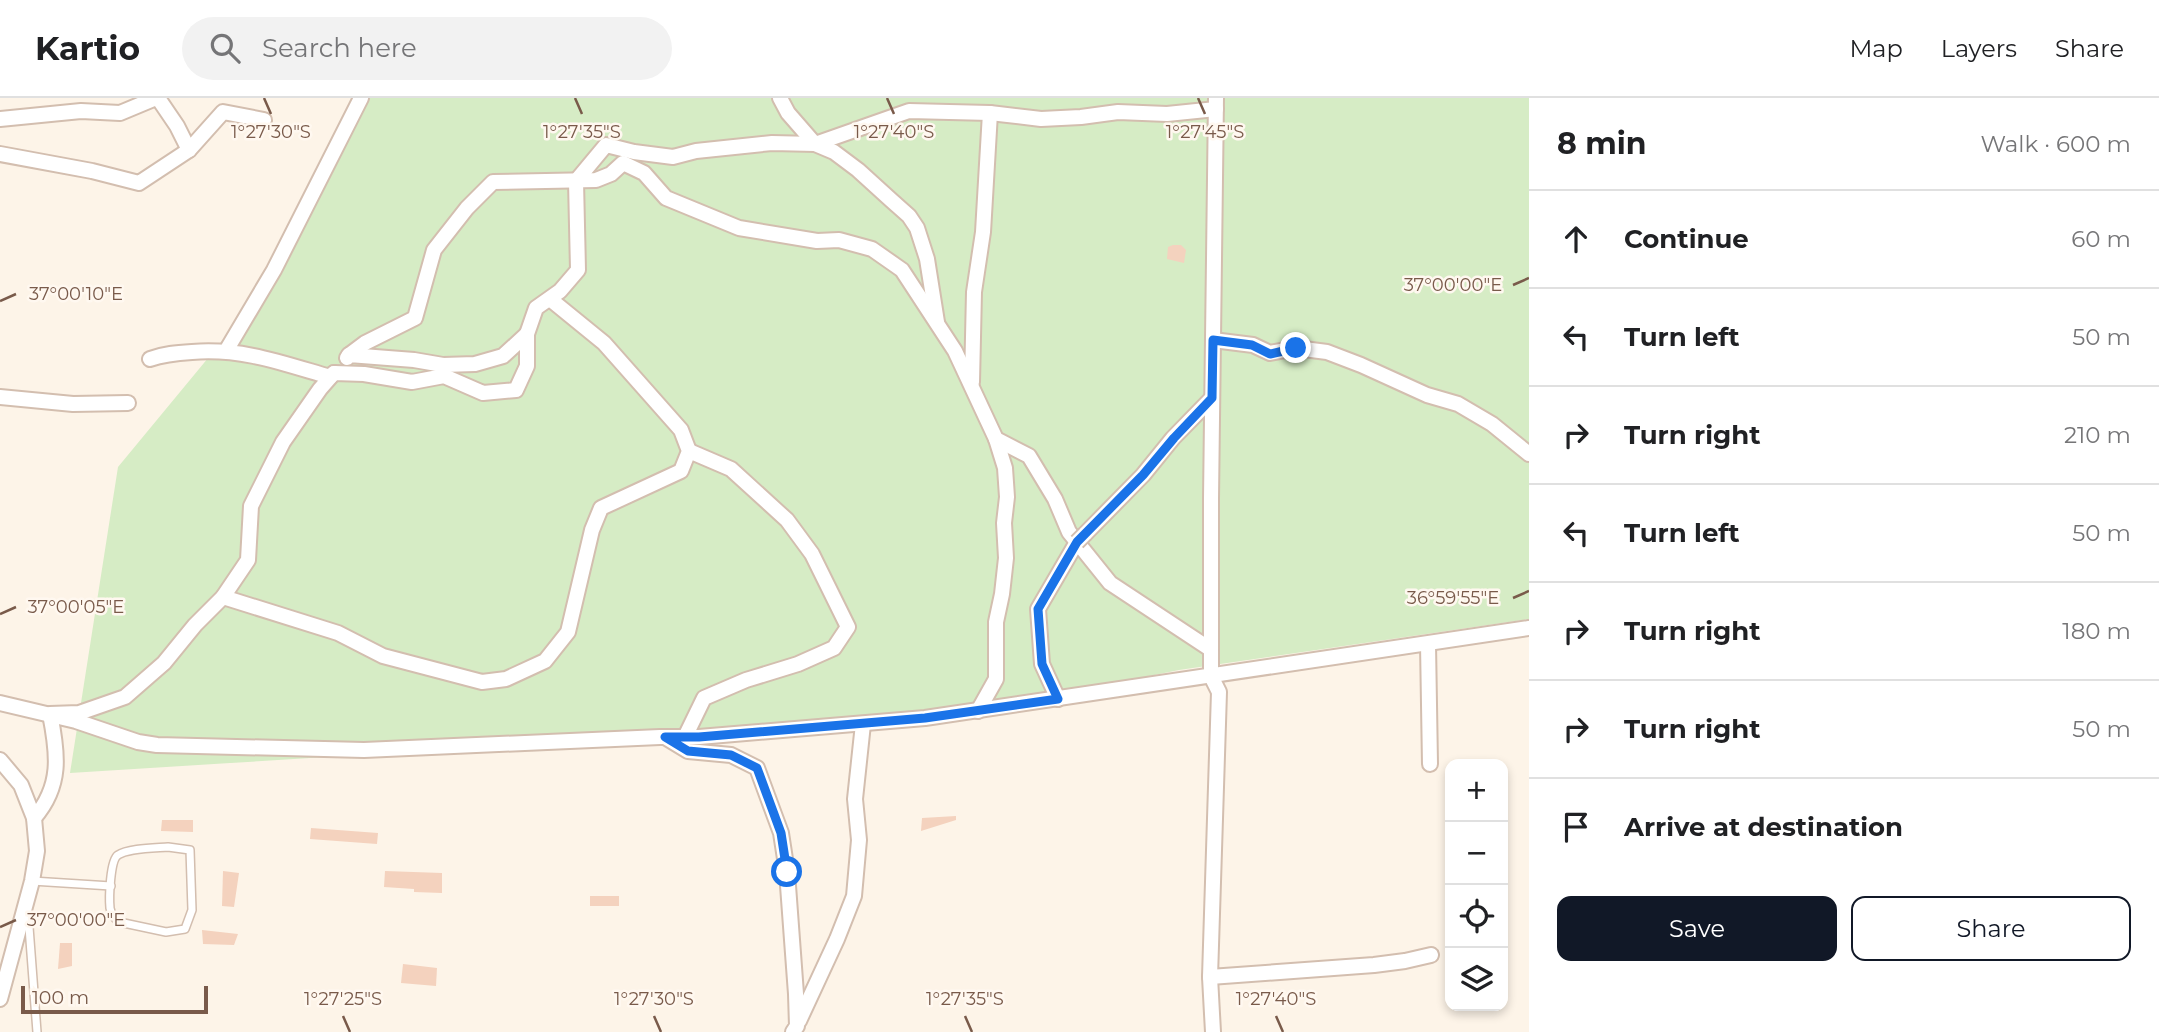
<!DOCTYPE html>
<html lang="en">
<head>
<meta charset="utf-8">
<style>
	body { margin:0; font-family:Montserrat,sans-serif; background:#f2f2f2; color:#202124 }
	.controls { position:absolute; right:21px; bottom:21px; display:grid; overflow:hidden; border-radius:14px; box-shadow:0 4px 10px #0003 }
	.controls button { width:63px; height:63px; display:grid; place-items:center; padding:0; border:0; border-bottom:2px solid #e0e0e0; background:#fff; color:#202124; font:35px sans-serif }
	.scale { position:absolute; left:21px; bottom:18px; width:187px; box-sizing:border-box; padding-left:7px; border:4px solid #795a4a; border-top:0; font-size:19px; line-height:24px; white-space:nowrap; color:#795a4a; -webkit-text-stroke:5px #fff8f0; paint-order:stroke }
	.stop { position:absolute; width:21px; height:21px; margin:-16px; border:5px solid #1a73e8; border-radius:50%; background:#fff }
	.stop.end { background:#1a73e8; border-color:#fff; box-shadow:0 2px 7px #0008 }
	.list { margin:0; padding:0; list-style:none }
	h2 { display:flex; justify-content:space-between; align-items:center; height:91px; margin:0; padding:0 28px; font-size:30px }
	h2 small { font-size:23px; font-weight:400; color:#757577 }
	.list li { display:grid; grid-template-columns:46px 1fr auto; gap:21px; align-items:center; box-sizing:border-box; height:98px; padding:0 28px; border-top:2px solid #e0e0e0 }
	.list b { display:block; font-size:26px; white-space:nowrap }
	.list em { font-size:23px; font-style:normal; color:#757577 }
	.actions { display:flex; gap:14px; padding:21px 28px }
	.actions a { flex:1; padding:16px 0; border:2px solid #111827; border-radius:14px; text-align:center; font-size:24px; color:#111827 }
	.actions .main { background:#111827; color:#fff }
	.icon { flex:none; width:38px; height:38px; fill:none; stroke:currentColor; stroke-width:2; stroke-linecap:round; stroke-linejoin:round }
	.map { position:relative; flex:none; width:1529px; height:934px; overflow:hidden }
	header { display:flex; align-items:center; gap:42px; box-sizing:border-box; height:98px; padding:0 35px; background:#fff; border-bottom:2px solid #e0e0e0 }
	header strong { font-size:33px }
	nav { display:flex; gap:38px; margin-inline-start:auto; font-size:24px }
	.search { width:490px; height:63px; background:#f2f2f2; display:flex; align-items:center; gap:18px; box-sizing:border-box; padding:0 24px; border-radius:38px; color:#757577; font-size:26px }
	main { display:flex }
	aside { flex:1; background:#fff }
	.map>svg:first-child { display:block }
	.green { fill:#d6ecc5 }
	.building { fill:#f4d2be }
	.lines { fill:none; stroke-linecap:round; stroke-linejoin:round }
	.service-casing { stroke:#d3beaf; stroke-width:10 }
	.minor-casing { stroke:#d3beaf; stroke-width:18 }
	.service { stroke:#fff; stroke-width:7 }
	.minor { stroke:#fff; stroke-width:14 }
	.minor-bridge-casing { stroke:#d3beaf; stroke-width:18; stroke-linecap:butt }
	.minor-bridge { stroke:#fff; stroke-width:14 }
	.route { stroke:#1a73e8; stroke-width:9 }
	.ticks { fill:none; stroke:#795a4a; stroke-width:2.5 }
	.ticks-label { font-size:18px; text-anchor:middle; fill:#795a4a; stroke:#fff8f0; stroke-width:5; stroke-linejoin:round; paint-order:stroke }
</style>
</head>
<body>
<header>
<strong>Kartio</strong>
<div class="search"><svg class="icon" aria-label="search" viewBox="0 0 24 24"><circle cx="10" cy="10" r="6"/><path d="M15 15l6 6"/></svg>Search here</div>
<nav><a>Map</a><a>Layers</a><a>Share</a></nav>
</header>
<main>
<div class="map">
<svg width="1529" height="934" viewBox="0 0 1529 934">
	<rect width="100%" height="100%" fill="#fdf4e8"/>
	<path class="green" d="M368,0H1529V521L1179,572L978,613L743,633L70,675L118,369L284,168Z"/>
	<g class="building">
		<path d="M1173,147H1181L1186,152L1184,165L1167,161L1168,149Z"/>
		<path d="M956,718V722L921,733L922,720Z"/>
		<path d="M162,722H193V734L161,733Z"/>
		<path d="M311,730L378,735L377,746L310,741Z"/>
		<path d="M223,773L239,775L234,809L222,808Z"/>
		<path d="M385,773L442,775V795L414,794V791L384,789Z"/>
		<rect x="590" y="798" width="29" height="10"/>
		<path d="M202,832L238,836L234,847L203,846Z"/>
		<path d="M60,845H72V868L58,871Z"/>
		<path d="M403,866L437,870L436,888L401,885Z"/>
	</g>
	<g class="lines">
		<defs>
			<g id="service">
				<path d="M168,749L190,752L192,812L185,831L166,834L119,824C114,820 111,816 110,810C109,800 110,762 118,757C128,750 156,750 168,749Z"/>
				<path d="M32,783L111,788"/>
				<path d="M28,816L37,934"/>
			</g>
			<g id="minor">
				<path d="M158,0L177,28L189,52"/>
				<path d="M780,0L788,15L815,46L909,13L990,15L1041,21L1081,19L1118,14L1167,16L1216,11"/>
				<path d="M1216,0L1211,401V578L1219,594L1210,879L1374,867L1405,863L1431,857"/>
				<path d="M0,21L81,13L120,15L156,0"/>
				<path d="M0,56L92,73L139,85L189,52L223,14L264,22"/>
				<path d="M1213,242L1253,247L1270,255L1296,250L1327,254L1361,267L1427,297L1458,306L1492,326L1529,356"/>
				<path d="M226,253L274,172L361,0"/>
				<path d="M349,257L365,245L415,220L434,152L467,110L493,84L596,82L611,76L623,65L644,75L666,100L739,130L817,143L839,142L872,151L902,172L955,253L996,341L1029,358L1055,401L1069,434L1110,485L1210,551"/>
				<path d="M347,260L349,257L414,262L443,267L475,266L503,258L527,236"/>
				<path d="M150,261C164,256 176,255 192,254C243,250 282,265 330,279L334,275"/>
				<path d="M972,284L974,194L983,134L990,15"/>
				<path d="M0,299L73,306L128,305"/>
				<path d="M1085,436L1143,377L1173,340L1212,300"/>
				<path d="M223,499L338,535L383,558L482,584L506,581L545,563L568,534L592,432L601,410L681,373L689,353L681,332L604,245L550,201"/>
				<path d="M1428,546L1430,666"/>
				<path d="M1058,601L1042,566L1038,511L1077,444"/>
				<path d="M0,605L76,623L138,644L157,647L364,652L660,639H699L925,620L1529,530"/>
				<path d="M978,613L996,581V524L1002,496L1006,460L1004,425L1007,399L1005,370L996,341"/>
				<path d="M665,639L688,653L731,657L757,670L781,735L787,774L796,896L797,928L793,934"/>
				<path d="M685,639L704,600L746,582L798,566L834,550L848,529L812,456L787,422L731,371L689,353"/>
				<path d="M0,662L21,687L34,720L37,753L32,783L0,901"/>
				<path d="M34,720C62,688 58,656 50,616L79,615L125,599L164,565L195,527L223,499L248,462L251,408L283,344L320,291L334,275L364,276L412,284L444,278L483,295L516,292L527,268V236L536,210L560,193L578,172L576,83L606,47L634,54L673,59L696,53L772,45L815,46L834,54L858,72L891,102L909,118L917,130L927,161L937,224"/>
				<path d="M1210,879L1213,934"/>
				<path d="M799,923L837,841L854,798L859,742L855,701L863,626"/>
			</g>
		</defs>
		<use href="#service" class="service-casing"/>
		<use href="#minor" class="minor-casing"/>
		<use href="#service" class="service"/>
		<use href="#minor" class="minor"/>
		<defs>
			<path id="minor-bridge" d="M1077,444L1085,436"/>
		</defs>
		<use href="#minor-bridge" class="minor-bridge-casing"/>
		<use href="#minor-bridge" class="minor-bridge"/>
	</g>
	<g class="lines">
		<path class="route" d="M787,774L781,735L757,670L731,657L688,653L665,639H699L925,620L1058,601L1042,566L1038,511L1077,444L1143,377L1174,340L1212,300L1213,242L1252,247L1270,256L1296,250"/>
	</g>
	<path class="ticks" d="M264,0L271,16M575,0L582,16M887,0L894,16M1198,0L1205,16M1513,187L1529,180M0,203L16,196M1513,500L1529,493M0,516L16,509M0,829L16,822M343,918L350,934M654,918L661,934M965,918L972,934M1276,918L1283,934"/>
	<g class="ticks-label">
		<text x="271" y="40">1°27'30"S</text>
		<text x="582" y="40">1°27'35"S</text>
		<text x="894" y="40">1°27'40"S</text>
		<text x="1205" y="40">1°27'45"S</text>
		<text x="1453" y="193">37°00'00"E</text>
		<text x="76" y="202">37°00'10"E</text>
		<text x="1453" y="506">36°59'55"E</text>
		<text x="76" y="515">37°00'05"E</text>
		<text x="76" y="828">37°00'00"E</text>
		<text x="343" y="907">1°27'25"S</text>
		<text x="654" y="907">1°27'30"S</text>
		<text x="965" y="907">1°27'35"S</text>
		<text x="1276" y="907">1°27'40"S</text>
	</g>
</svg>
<div class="controls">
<button>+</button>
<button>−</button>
<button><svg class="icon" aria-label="locate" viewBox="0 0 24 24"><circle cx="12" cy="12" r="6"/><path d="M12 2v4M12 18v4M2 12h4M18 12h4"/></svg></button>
<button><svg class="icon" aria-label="layers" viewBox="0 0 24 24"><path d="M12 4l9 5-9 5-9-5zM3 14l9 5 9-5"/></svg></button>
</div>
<div class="scale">100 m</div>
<div class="stop" style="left:787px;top:774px"></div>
<div class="stop end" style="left:1296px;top:250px"></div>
</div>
<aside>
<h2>8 min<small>Walk · 600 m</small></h2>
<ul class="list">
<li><svg class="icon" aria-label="ahead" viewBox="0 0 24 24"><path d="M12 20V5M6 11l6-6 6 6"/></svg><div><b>Continue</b></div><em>60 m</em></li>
<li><svg class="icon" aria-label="left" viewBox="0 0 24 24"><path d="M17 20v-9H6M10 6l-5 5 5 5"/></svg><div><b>Turn left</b></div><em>50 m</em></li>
<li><svg class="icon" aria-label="right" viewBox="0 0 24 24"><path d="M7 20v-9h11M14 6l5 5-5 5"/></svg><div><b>Turn right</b></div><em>210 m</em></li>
<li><svg class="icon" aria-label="left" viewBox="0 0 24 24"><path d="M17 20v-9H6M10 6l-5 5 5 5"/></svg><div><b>Turn left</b></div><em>50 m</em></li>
<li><svg class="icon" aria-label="right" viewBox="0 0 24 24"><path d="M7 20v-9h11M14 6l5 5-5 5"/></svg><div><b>Turn right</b></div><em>180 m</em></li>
<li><svg class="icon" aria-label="right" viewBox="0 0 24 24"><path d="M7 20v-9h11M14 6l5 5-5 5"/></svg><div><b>Turn right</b></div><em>50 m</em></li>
<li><svg class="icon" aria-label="arrive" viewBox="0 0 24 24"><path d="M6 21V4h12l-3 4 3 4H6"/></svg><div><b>Arrive at destination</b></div></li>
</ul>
<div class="actions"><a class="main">Save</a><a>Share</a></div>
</aside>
</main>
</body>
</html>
